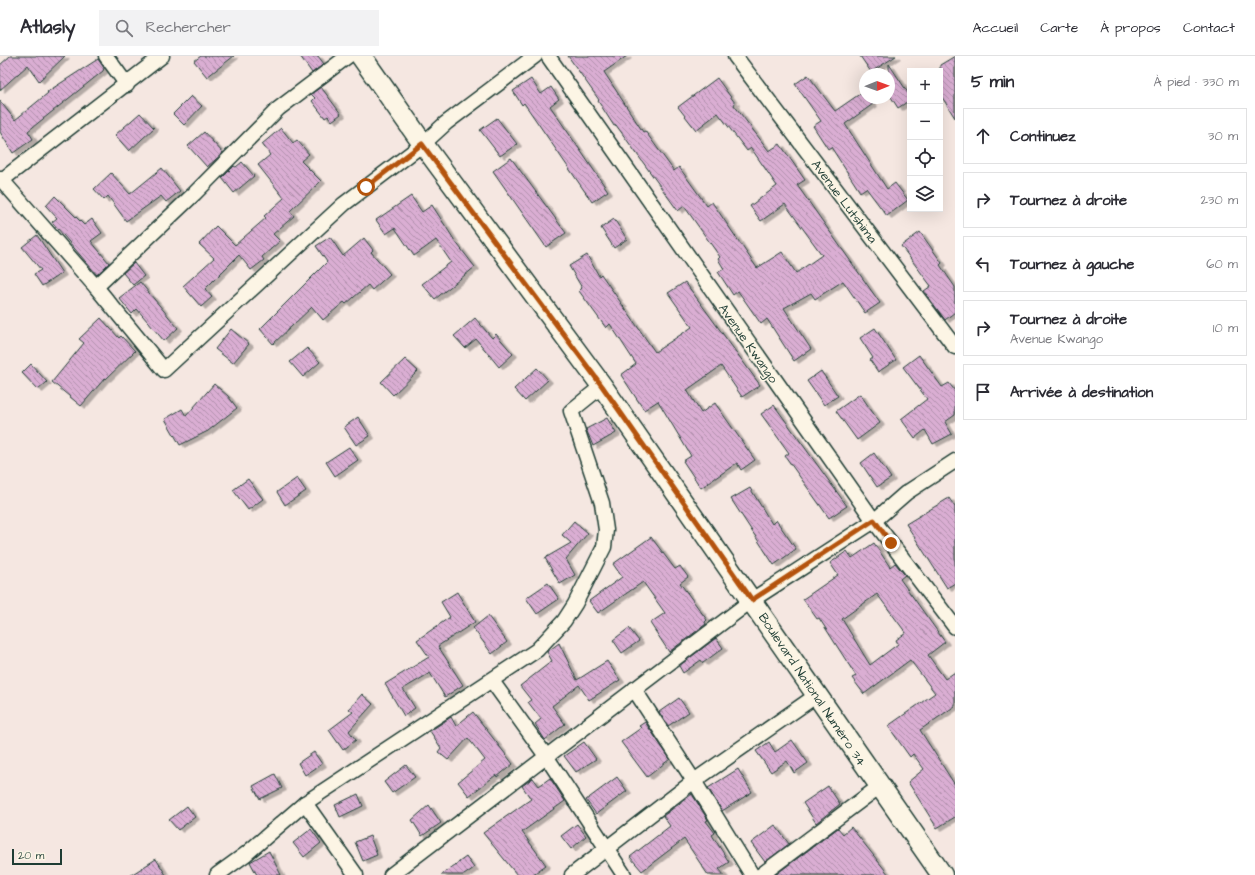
<!DOCTYPE html>
<html lang="fr">
<head>
<meta charset="utf-8">
<style>
	body { margin:0; font-family:"Architects Daughter",sans-serif; background:#f2f2f3; color:#2b2b33 }
	.controls { position:absolute; right:12px; top:12px; display:grid; overflow:hidden; border-radius:0px; box-shadow:0 4px 16px #0002 }
	.controls button { width:36px; height:36px; display:grid; place-items:center; padding:0; border:0; border-bottom:1px solid #e1e1e2; background:#fff; color:#2b2b33; font:20px sans-serif }
	.compass { position:absolute; left:859px; top:12px; width:36px; height:36px; border-radius:50%; background:#fff; box-shadow:0 4px 16px #0002; rotate:89deg }
	.scale { position:absolute; left:12px; bottom:10px; width:50px; box-sizing:border-box; padding-left:4px; border:2px solid #1f3d34; border-top:0; font-size:11px; line-height:14px; white-space:nowrap; color:#1f3d34; -webkit-text-stroke:3px #fcf5e5; paint-order:stroke }
	.stop { position:absolute; width:12px; height:12px; margin:-9px; border:3px solid #b45309; border-radius:50%; background:#fff }
	.stop.end { background:#b45309; border-color:#fff; box-shadow:0 1px 4px #0008 }
	.list { margin:0; padding:0; list-style:none }
	h2 { display:flex; justify-content:space-between; align-items:center; height:52px; margin:0; padding:0 16px; font-size:17px }
	h2 small { font-size:13px; font-weight:400; color:#7c7c81 }
	.list li { display:grid; grid-template-columns:26px 1fr auto; gap:12px; align-items:center; box-sizing:border-box; height:56px; margin:0 8px 8px; padding:0 8px; border:1px solid #e1e1e2; border-radius:0px }
	.list b { display:block; font-size:15px; white-space:nowrap }
	.list p { margin:0; font-size:13px; white-space:nowrap; color:#7c7c81 }
	.list em { font-size:13px; font-style:normal; color:#7c7c81 }
	.icon { flex:none; width:22px; height:22px; fill:none; stroke:currentColor; stroke-width:2; stroke-linecap:round; stroke-linejoin:round }
	.map { position:relative; flex:none; width:955px; height:819px; overflow:hidden }
	header { display:flex; align-items:center; gap:24px; box-sizing:border-box; height:56px; padding:0 20px; background:#fff; border-bottom:1px solid #e1e1e2 }
	header strong { font-size:19px }
	nav { display:flex; gap:22px; margin-inline-start:auto; font-size:14px }
	.search { width:280px; height:36px; background:#f2f2f3; display:flex; align-items:center; gap:10px; box-sizing:border-box; padding:0 14px; border-radius:0px; color:#7c7c81; font-size:15px }
	main { display:flex }
	aside { flex:1; background:#fff }
	.map>svg:first-child { display:block }
	.building { fill:url(#building-back-hatch); stroke:#1f3d34; fill-rule:evenodd; filter:url(#shadow) }
	.lines { fill:none; stroke-linecap:round; stroke-linejoin:round }
	.minor-casing { stroke:#1f3d34; stroke-width:17 }
	.secondary-casing { stroke:#1f3d34; stroke-width:23 }
	.minor { stroke:#fcf5e5; stroke-width:14 }
	.secondary { stroke:#fcf5e5; stroke-width:20 }
	.route { stroke:#b45309; stroke-width:5 }
	.labels { text-anchor:middle; stroke-width:3; stroke-linejoin:round; paint-order:stroke }
	.street-label { font-size:13px; fill:#1f3d34; stroke:#fcf5e5 }
</style>
</head>
<body>
<header>
<strong>Atlasly</strong>
<div class="search"><svg class="icon" aria-label="search" viewBox="0 0 24 24"><circle cx="10" cy="10" r="6"/><path d="M15 15l6 6"/></svg>Rechercher</div>
<nav><a>Accueil</a><a>Carte</a><a>À propos</a><a>Contact</a></nav>
</header>
<main>
<div class="map">
<svg width="955" height="819" viewBox="0 0 955 819">
	<defs>
		<pattern id="building-back-hatch" width="6" height="6" patternUnits="userSpaceOnUse"><rect width="6" height="6" fill="#daaed3"/><path d="M-1 5l2 2M0 0l6 6M5-1l2 2" fill="none" stroke="#b08fac"/></pattern>
		<filter id="shadow"><feDropShadow dx="4.5" dy="2.5" stdDeviation="0" flood-color="#0004"/></filter>
	</defs>
	<rect width="100%" height="100%" fill="#f5e7e1"/>
	<filter id="ink" filterUnits="userSpaceOnUse"><feTurbulence type="fractalNoise" baseFrequency=".025" numOctaves="2"/><feDisplacementMap in="SourceGraphic" scale="8" xChannelSelector="R" yChannelSelector="G"/><feConvolveMatrix kernelMatrix="1 2 1 2 8 2 1 2 1" color-interpolation-filters="sRGB"/></filter>
	<g filter="url(#ink)">
		<g class="building">
			<path d="M10,0H65L39,25L28,9L0,34V9Z"/>
			<path d="M201,0H234L207,21L194,5Z"/>
			<path d="M300,0H318L324,8L312,17Z"/>
			<path d="M568,0H627L604,16L643,76L645,75L674,115L679,111L707,150L712,146L757,212L782,196L796,217L822,199L785,148L761,165L750,150L777,130L751,92L747,95L718,57L696,74L678,51L717,22L735,47L734,49L769,95L780,88L805,124L797,129L880,247L865,257L843,225L815,243L811,237L784,252L811,293L794,305L767,263L761,268L738,235L733,239L718,216L724,213L718,203L720,201L684,150L678,155L616,69L614,70L598,45L599,44Z"/>
			<path d="M860,0H896L871,16Z"/>
			<path d="M955,0V62L940,38V9Z"/>
			<path d="M98,3L104,12L103,15L28,75L33,83L13,97L0,76V45L15,64L48,37L47,36Z"/>
			<path d="M889,8L910,40V44L898,52L889,38Z"/>
			<path d="M808,19L835,55L864,35L865,42H869L873,48L845,68L887,133L895,127L908,144L887,160L866,132L860,136L831,91L828,93L813,70L821,65L795,28Z"/>
			<path d="M531,23L541,38L551,31L559,43L550,50L608,135L592,146L524,47L522,49L513,35Z"/>
			<path d="M321,31L341,58L332,65L328,60L325,62L312,45L315,42L311,38Z"/>
			<path d="M191,40L202,50L184,69L173,58Z"/>
			<path d="M140,57L154,72L129,95L115,79Z"/>
			<path d="M497,62L517,88L500,100L480,74Z"/>
			<path d="M281,72L293,87L297,84L309,98L301,105L321,125L290,155L294,160L273,178L280,185L262,201L264,204L251,214L239,199L205,233L212,241L201,251L183,230L214,202L199,188L216,170L235,189L266,162L264,160L284,142L258,109L270,99L262,88Z"/>
			<path d="M204,76L223,97L207,111L188,90Z"/>
			<path d="M511,102L566,177L546,191L493,115Z"/>
			<path d="M242,106L254,120L234,137L222,122L234,110L236,111Z"/>
			<path d="M162,112L180,135L166,146L161,140L126,165L108,140L104,144L94,133L111,117L130,138Z"/>
			<path d="M55,140L84,169L92,163L102,177L91,185L109,207L97,219L52,166L57,162L46,150Z"/>
			<path d="M411,140L422,156L432,149L455,185L475,211L435,243L422,228L451,206L436,184L414,200L395,172L386,178L376,164Z"/>
			<path d="M614,163L627,183L614,192L601,172Z"/>
			<path d="M920,176L942,207L940,209L955,231V256L945,264L924,235L931,230L901,190Z"/>
			<path d="M37,179L62,217L42,230L34,218L41,214L22,191Z"/>
			<path d="M330,181L343,200L364,182L373,194L371,196L390,218L372,234L368,229L346,248L344,246L323,264L312,251L273,288L260,273L327,206L316,190Z"/>
			<path d="M587,199L599,220L601,218L655,296L692,271L668,237L685,226L760,329L742,341L721,310L687,334L701,357L715,347L755,404L741,414L737,407L701,432L683,405L691,400L658,345L644,354L621,319L636,308L610,268L606,272L579,235L582,232L569,210Z"/>
			<path d="M134,207L144,220L133,229L123,217Z"/>
			<path d="M140,226L178,272L164,285L137,253L132,258L119,242Z"/>
			<path d="M101,262L119,282L121,280L135,295L106,323L105,322L81,350L52,326L84,287L79,283Z"/>
			<path d="M475,262L492,282L496,278L513,298L499,311L476,283L465,292L454,280Z"/>
			<path d="M875,272L896,304L878,316L870,304L873,302L860,282Z"/>
			<path d="M231,273L249,288L233,307L215,293Z"/>
			<path d="M307,292L320,306L303,321L290,306Z"/>
			<path d="M919,299L942,331L949,327L955,335V359L945,366L952,378L933,388L925,374L915,382L901,363L927,343L903,311Z"/>
			<path d="M405,303L418,315L393,339L381,326Z"/>
			<path d="M31,308L47,326L38,334L22,317Z"/>
			<path d="M537,312L548,324L525,345L514,333Z"/>
			<path d="M821,315L838,340L824,349L807,325Z"/>
			<path d="M214,328L228,340L237,352L208,375L180,389L165,363L182,353L186,360Z"/>
			<path d="M860,338L880,367L857,384L836,355Z"/>
			<path d="M774,349L847,450L829,462L785,400L789,397L761,358Z"/>
			<path d="M358,361L370,380L356,389L344,371Z"/>
			<path d="M607,362L616,377L593,390L586,373Z"/>
			<path d="M349,391L358,404L335,420L326,406Z"/>
			<path d="M874,397L891,422L877,431L861,407Z"/>
			<path d="M297,422L306,435L285,449L277,436Z"/>
			<path d="M248,423L263,443L248,454L233,434Z"/>
			<path d="M750,432L772,468L776,464L796,493L774,509L731,443Z"/>
			<path d="M949,442L955,451V527L947,532L906,468Z"/>
			<path d="M574,465L588,477L566,503L575,519L560,528L545,502L571,487L562,479Z"/>
			<path d="M651,481L675,513L680,510L688,521L680,527L707,564L705,566L706,568L669,596L650,567L665,557L643,526L598,557L589,545L622,521L613,508Z"/>
			<path d="M874,487L890,511L895,507L905,519L900,523L945,586L928,599L945,623L955,616V650L920,674L955,729V761L937,772L908,726L924,713L913,698L910,701L888,670L935,637L910,604L864,638L852,622L856,620L819,562L817,563L803,543L838,519L830,507L847,495L852,502ZM877,538L906,577L896,584L898,588L870,609L842,563Z"/>
			<path d="M548,527L559,543L537,558L526,542Z"/>
			<path d="M457,536L475,566L438,590L463,629L445,641L430,617L403,633L415,652L404,660L385,628L429,601L417,584L450,561L441,546Z"/>
			<path d="M488,560L507,586L492,598L473,572Z"/>
			<path d="M629,572L639,585L622,597L613,584Z"/>
			<path d="M716,582L723,592L703,607L701,604L683,617L679,610Z"/>
			<path d="M559,587L577,624L607,605L620,624L589,644L579,629L552,650L565,668L545,684L535,668L541,663L528,646L531,644L520,630L552,605L547,596Z"/>
			<path d="M362,638L373,648L349,675L356,684L343,694L329,674L353,656L349,653Z"/>
			<path d="M679,642L689,656L668,670L659,656Z"/>
			<path d="M473,656L513,708L497,721L496,719L469,740L458,726L485,704L468,682L448,704L438,696L441,692L430,675L451,661L456,670Z"/>
			<path d="M645,666L670,703L647,721L621,686L641,672L639,670Z"/>
			<path d="M792,684L808,707L794,717L787,705L771,716L756,695L769,686L775,696Z"/>
			<path d="M584,686L596,703L576,716L564,700Z"/>
			<path d="M314,696L322,708L305,719L298,707Z"/>
			<path d="M406,709L415,721L392,737L384,726Z"/>
			<path d="M738,713L752,736L722,755L708,732Z"/>
			<path d="M275,718L282,732L260,743L253,730Z"/>
			<path d="M617,721L627,735L596,758L586,744Z"/>
			<path d="M533,722L539,730L550,722L565,745L522,776L546,809L532,819H517L483,777L531,743L522,730Z"/>
			<path d="M828,730L840,748L816,767L803,747Z"/>
			<path d="M358,738L363,750L340,761L335,749Z"/>
			<path d="M692,738L708,764L706,765L715,777L712,779L729,806L719,813L724,819H708L684,783L642,815L630,801L670,770L663,760Z"/>
			<path d="M429,749L441,767L422,780L412,764Z"/>
			<path d="M187,750L195,761L178,774L169,764Z"/>
			<path d="M577,768L586,780L571,793L561,780Z"/>
			<path d="M775,769L789,788L765,806L751,787Z"/>
			<path d="M851,771L889,819H775L838,772L843,778Z"/>
			<path d="M311,773L321,787L304,801L293,787Z"/>
			<path d="M370,780L377,799L363,805L355,786Z"/>
			<path d="M269,795L281,819H257L250,806Z"/>
			<path d="M466,801L474,812L464,819H441Z"/>
			<path d="M156,803L166,819H131Z"/>
		</g>
		<g class="lines">
			<defs>
				<g id="minor">
					<path d="M106,0L127,29"/>
					<path d="M548,0L874,465L955,571"/>
					<path d="M735,0L955,291"/>
					<path d="M0,122L96,231L164,314L344,148L423,88L446,67L535,0"/>
					<path d="M2,124L162,0"/>
					<path d="M96,231L194,138L278,53L348,0"/>
					<path d="M492,625L546,700L624,819"/>
					<path d="M634,633L694,725L752,819"/>
					<path d="M305,747L356,819"/>
					<path d="M217,819L246,798L305,747L537,594L564,565L575,548L604,491L606,474L602,447L571,355L602,330"/>
					<path d="M391,819L752,544L874,465L906,437L955,405"/>
					<path d="M572,819L694,725L817,639"/>
					<path d="M761,819L880,730"/>
				</g>
				<path id="secondary" d="M361,0L423,88L602,330L942,819"/>
			</defs>
			<use href="#minor" class="minor-casing"/>
			<use href="#secondary" class="secondary-casing"/>
			<use href="#minor" class="minor"/>
			<use href="#secondary" class="secondary"/>
		</g>
	</g>
	<g class="lines" filter="url(#ink)">
		<path class="route" d="M366,131L422,88L602,330L752,544L874,464L891,487"/>
	</g>
	<g class="labels">
		<g class="street-label">
			<text transform="translate(845 145) rotate(53)" y="5">Avenue Lutshima</text>
			<text transform="translate(749 287) rotate(55)" y="5">Avenue Kwango</text>
			<text transform="translate(813 633) rotate(56)" y="5">Boulevard National Numéro 34</text>
		</g>
	</g>
</svg>
<div class="controls">
<button>+</button>
<button>−</button>
<button><svg class="icon" aria-label="locate" viewBox="0 0 24 24"><circle cx="12" cy="12" r="6"/><path d="M12 2v4M12 18v4M2 12h4M18 12h4"/></svg></button>
<button><svg class="icon" aria-label="layers" viewBox="0 0 24 24"><path d="M12 4l9 5-9 5-9-5zM3 14l9 5 9-5"/></svg></button>
</div>
<svg class="compass" viewBox="-18 -18 36 36"><path d="M0-13l5 13h-10z" fill="#e53935"/><path d="M0 13l5-13h-10z" fill="#7c7c81"/></svg>
<div class="scale">20 m</div>
<div class="stop" style="left:366px;top:131px"></div>
<div class="stop end" style="left:891px;top:487px"></div>
</div>
<aside>
<h2>5 min<small>À pied · 330 m</small></h2>
<ul class="list">
<li><svg class="icon" aria-label="ahead" viewBox="0 0 24 24"><path d="M12 20V5M6 11l6-6 6 6"/></svg><div><b>Continuez</b></div><em>30 m</em></li>
<li><svg class="icon" aria-label="right" viewBox="0 0 24 24"><path d="M7 20v-9h11M14 6l5 5-5 5"/></svg><div><b>Tournez à droite</b></div><em>230 m</em></li>
<li><svg class="icon" aria-label="left" viewBox="0 0 24 24"><path d="M17 20v-9H6M10 6l-5 5 5 5"/></svg><div><b>Tournez à gauche</b></div><em>60 m</em></li>
<li><svg class="icon" aria-label="right" viewBox="0 0 24 24"><path d="M7 20v-9h11M14 6l5 5-5 5"/></svg><div><b>Tournez à droite</b><p>Avenue Kwango</p></div><em>10 m</em></li>
<li><svg class="icon" aria-label="arrive" viewBox="0 0 24 24"><path d="M6 21V4h12l-3 4 3 4H6"/></svg><div><b>Arrivée à destination</b></div></li>
</ul>
</aside>
</main>
</body>
</html>
